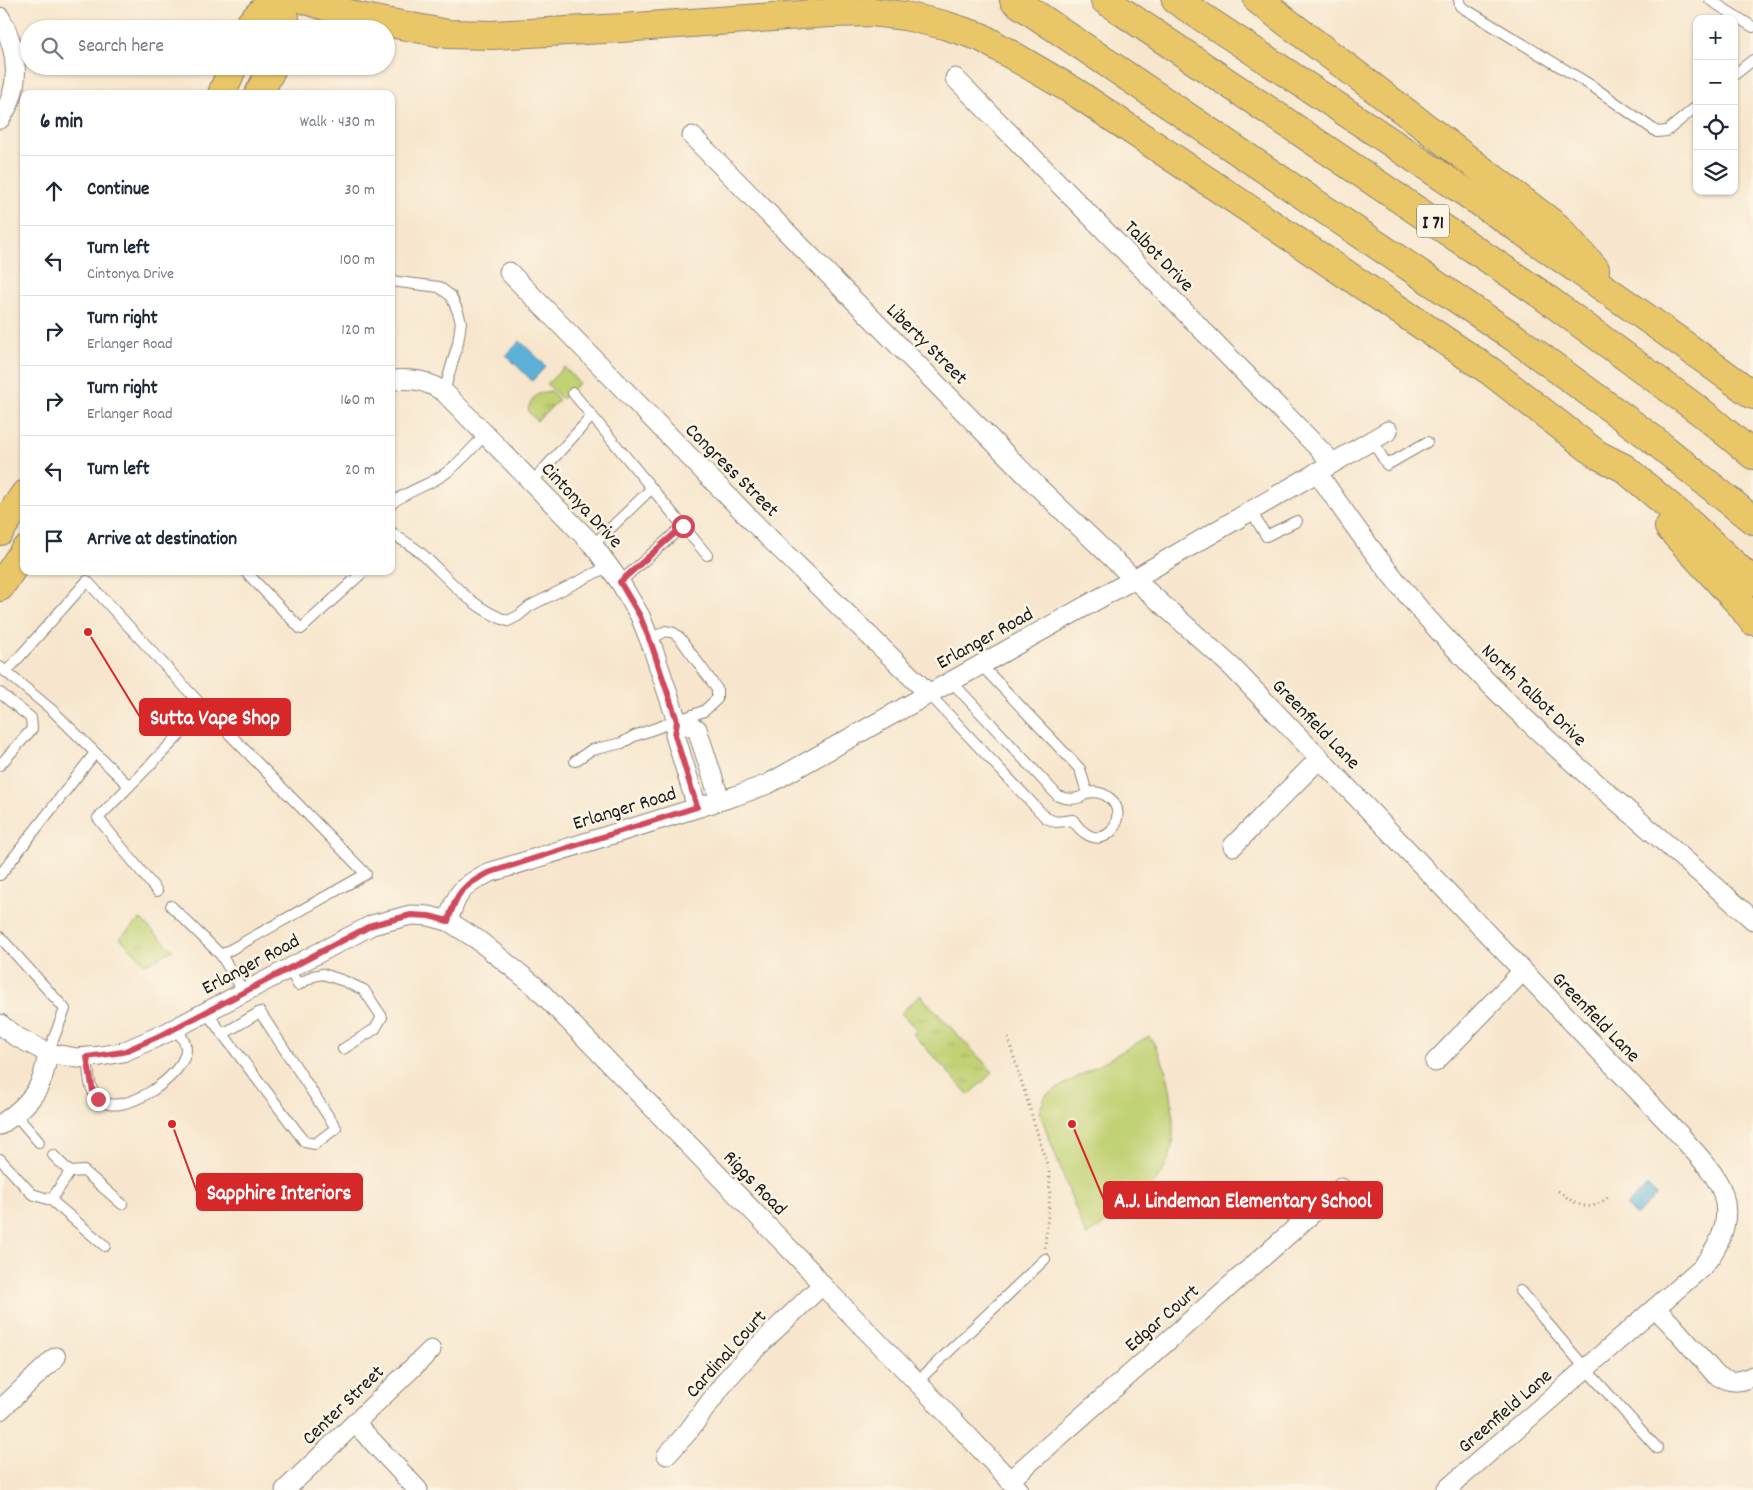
<!DOCTYPE html>
<html lang="en">
<head>
<meta charset="utf-8">
<style>
	body { margin:0; font-family:Dekko,sans-serif; background:#f2f2f3; color:#1f2937 }
	.controls { position:absolute; right:15px; top:15px; display:grid; overflow:hidden; border-radius:10px; box-shadow:0 1px 4px #0004 }
	.controls button { width:45px; height:45px; display:grid; place-items:center; padding:0; border:0; border-bottom:1px solid #e0e1e3; background:#fff; color:#1f2937; font:25px sans-serif }
	.stop { position:absolute; width:15px; height:15px; margin:-11px; border:4px solid #d1495b; border-radius:50%; background:#fff }
	.stop.end { background:#d1495b; border-color:#fff; box-shadow:0 1px 5px #0008 }
	.list { margin:0; padding:0; list-style:none }
	h2 { display:flex; justify-content:space-between; align-items:center; height:65px; margin:0; padding:0 20px; font-size:21px }
	h2 small { font-size:16px; font-weight:400; color:#747a83 }
	.list li { display:grid; grid-template-columns:32px 1fr auto; gap:15px; align-items:center; box-sizing:border-box; height:70px; padding:0 20px; border-top:1px solid #e0e1e3 }
	.list b { display:block; font-size:19px; white-space:nowrap }
	.list p { margin:0; font-size:16px; white-space:nowrap; color:#747a83 }
	.list em { font-size:16px; font-style:normal; color:#747a83 }
	.icon { flex:none; width:28px; height:28px; fill:none; stroke:currentColor; stroke-width:2; stroke-linecap:round; stroke-linejoin:round }
	.map { position:relative; flex:none; width:1753px; height:1490px; overflow:hidden }
	.search { position:absolute; background:#fff; box-shadow:0 1px 4px #0004; left:20px; top:20px; width:375px; height:55px; display:flex; align-items:center; gap:12px; box-sizing:border-box; padding:0 18px; border-radius:28px; color:#747a83; font-size:19px }
	.panel { position:absolute; background:#fff; box-shadow:0 1px 4px #0004; left:20px; top:90px; width:375px; height:485px; border-radius:10px }
	.map>svg:first-child { display:block }
	.grass { fill:url(#grass-tufts); stroke:#6e7648 }
	.pitch { fill:#c1d174; stroke:#6e7648 }
	.water { fill:#5cb0d8; stroke:#3c667a }
	.lines { fill:none; stroke-linecap:round; stroke-linejoin:round }
	.lane-casing { stroke:#8a8174; stroke-width:12 }
	.street-casing { stroke:#8a8174; stroke-width:21 }
	.primary-casing { stroke:#8a8174; stroke-width:30 }
	.highway-casing { stroke:#8a8174; stroke-width:30 }
	.path { stroke:#8a8174; stroke-width:3; stroke-dasharray:1 4; stroke-linecap:butt }
	.lane { stroke:#fff; stroke-width:10 }
	.street { stroke:#fff; stroke-width:19 }
	.primary { stroke:#e9c769; stroke-width:28 }
	.highway { stroke:#e9c769; stroke-width:28 }
	.route { stroke:#d1495b; stroke-width:6 }
	.labels { text-anchor:middle; stroke-width:5; stroke-linejoin:round; paint-order:stroke }
	.shield { fill:#fcf5e5; stroke:#5f5d58; stroke-width:1 }
	.shield-label { font-size:19px; font-weight:bold; fill:#1c1c1c }
	.street-label { font-size:20px; fill:#1c1c1c; stroke:#fcf5e5 }
	.leader { fill:none; stroke:#d62828; stroke-width:2 }
	.callout-dot { fill:#d62828; stroke:#fcf5e5; stroke-width:2 }
	.callout { fill:#d62828; stroke:#d62828; stroke-width:2 }
	.callout-label { font-size:21px; text-anchor:middle; font-weight:bold; fill:#fff }
</style>
</head>
<body>
<div class="map">
<svg width="1753" height="1490" viewBox="0 0 1753 1490">
	<defs>
		<pattern id="grass-tufts" width="24" height="20" patternUnits="userSpaceOnUse" patternTransform="scale(1.25)"><rect width="24" height="20" fill="#c1d174"/><path d="M3 7l-1-3M5 7V3M7 7l1-3M15 17l-1-3M17 17v-4M19 17l1-3" fill="none" stroke="#a5b364"/></pattern>
	</defs>
	<rect width="100%" height="100%" fill="#fcf5e5"/>
	<filter id="ink" filterUnits="userSpaceOnUse"><feTurbulence type="fractalNoise" baseFrequency=".02" numOctaves="2"/><feDisplacementMap in="SourceGraphic" scale="10" xChannelSelector="R" yChannelSelector="G"/><feConvolveMatrix kernelMatrix="1 2 1 2 8 2 1 2 1" color-interpolation-filters="sRGB"/></filter>
	<filter id="wash" filterUnits="userSpaceOnUse"><feTurbulence type="fractalNoise" baseFrequency=".0096" numOctaves="4" result="noise"/><feDisplacementMap in="SourceGraphic" scale="20" xChannelSelector="R" yChannelSelector="G"/><feGaussianBlur stdDeviation="1.12" result="paint"/><feColorMatrix in="noise" values="0 0 0 0 0 0 0 0 0 0 0 0 0 0 0 0 0 1.4 0 .05"/><feComposite in="paint" operator="in"/></filter>
	<g filter="url(#wash)">
		<rect width="100%" height="100%" fill="#f7e6cd"/>
		<g class="grass">
			<path d="M551,391L559,400L537,421L528,411C530,398 537,392 551,391Z"/>
			<path d="M140,919L173,950L146,964L120,938Z"/>
			<path d="M920,995L993,1072L969,1095L913,1034L917,1030L901,1013Z"/>
		</g>
		<g class="pitch">
			<path d="M564,367L579,383L562,399L547,384Z"/>
			<path d="M1149,1036C1163,1056 1170,1080 1172,1104C1173,1122 1175,1142 1169,1158C1156,1194 1116,1216 1086,1236L1039,1111L1046,1095Z"/>
		</g>
		<g class="water">
			<path d="M520,341L546,366L532,381L506,355Z"/>
			<path d="M1647,1185L1657,1195L1636,1216L1626,1206Z"/>
		</g>
	</g>
	<g filter="url(#ink)">
		<g class="lines">
			<defs>
				<g id="lane">
					<path d="M1459,0L1460,6L1592,86L1657,132L1667,131L1697,106"/>
					<path d="M1710,0L1753,27"/>
					<path d="M1734,75L1753,60"/>
					<path d="M391,281L439,287L451,296L458,312L461,322L458,343L444,392"/>
					<path d="M573,393L707,555"/>
					<path d="M1372,440L1387,465L1427,442"/>
					<path d="M532,482L592,416"/>
					<path d="M391,504C407,490 429,486 446,473C461,462 473,447 486,434"/>
					<path d="M1251,511L1266,536L1297,521"/>
					<path d="M391,531L393,534C402,540 413,546 422,554C449,579 472,609 508,621L518,616L530,606L609,566"/>
					<path d="M593,545L651,489"/>
					<path d="M245,571L301,629L364,571"/>
					<path d="M620,582L683,526"/>
					<path d="M981,665L1080,769L1087,793"/>
					<path d="M0,667L52,710L129,786"/>
					<path d="M6,672L87,581L205,709"/>
					<path d="M0,693L31,718L32,729L0,765"/>
					<path d="M929,694L1046,818L1056,822L1073,820C1080,831 1094,844 1108,834C1113,831 1116,824 1117,818C1120,802 1104,789 1087,793C1085,794 1083,796 1081,797C1073,800 1065,799 1058,796L952,682"/>
					<path d="M575,761L591,750L622,743L634,736L704,711L717,699V689L680,638L674,633L666,631L649,640"/>
					<path d="M0,875L95,753"/>
					<path d="M157,891L98,818L205,709L366,874L221,955L244,992"/>
					<path d="M171,906L221,955"/>
					<path d="M0,937L65,1009L48,1053"/>
					<path d="M289,968L298,985L313,976L323,974L344,981L364,990L382,1017L375,1029L343,1049"/>
					<path d="M206,1012L305,1142L315,1144L336,1128L260,1012L223,1034"/>
					<path d="M87,1057C89,1070 88,1088 97,1098C119,1122 188,1074 186,1048C185,1040 180,1034 175,1028"/>
					<path d="M15,1114L39,1142"/>
					<path d="M0,1159L32,1194L51,1200L105,1246"/>
					<path d="M70,1172L84,1171L122,1204"/>
					<path d="M51,1200L70,1172L53,1155"/>
					<path d="M1520,1291L1586,1369L1657,1448"/>
					<path d="M917,1382L1045,1259"/>
				</g>
				<g id="street">
					<path d="M0,17C18,50 23,87 0,119"/>
					<path d="M955,78L1333,463"/>
					<path d="M692,136L1039,488L1134,579L1232,667L1681,1136C1692,1150 1707,1163 1716,1179C1735,1210 1724,1243 1701,1268L1446,1490"/>
					<path d="M509,272L761,530L929,694"/>
					<path d="M391,380C414,378 425,380 444,392L593,545L620,582L640,616L652,646L677,721L675,735L697,807"/>
					<path d="M1317,472C1357,532 1400,590 1449,642C1542,743 1651,828 1753,920"/>
					<path d="M677,721L697,729L720,800"/>
					<path d="M1233,846L1320,758"/>
					<path d="M448,921C457,892 461,887 488,873L735,796L768,784L1134,579L1388,431"/>
					<path d="M0,1024L15,1036L48,1053L77,1058L101,1056L123,1052L166,1033L372,925L411,915L429,916L448,921L478,940L535,986L809,1269L822,1285L917,1382L1019,1490"/>
					<path d="M1435,1062L1523,971"/>
					<path d="M0,1125C16,1114 34,1100 41,1081C45,1072 46,1062 48,1053"/>
					<path d="M1655,1308L1671,1324L1716,1375C1730,1383 1739,1383 1753,1376"/>
					<path d="M0,1410L56,1357"/>
					<path d="M355,1423L418,1490"/>
					<path d="M667,1455L687,1433L727,1379L750,1354L822,1285"/>
					<path d="M1010,1480L1341,1188"/>
					<path d="M285,1490L431,1350"/>
				</g>
				<g id="primary">
					<path d="M283,0L286,29"/>
					<path d="M247,29L250,24L273,0"/>
					<path d="M222,94L233,66"/>
					<path d="M259,94L273,66"/>
					<path d="M0,531L24,495"/>
					<path d="M0,587L24,551"/>
				</g>
				<g id="highway">
					<path d="M306,0L359,17L448,34L492,35L622,28L829,13L872,12L905,16L944,25L981,37L1075,92L1490,371L1598,455L1624,468L1688,522L1753,582"/>
					<path d="M1014,0L1515,338L1650,437L1753,520"/>
					<path d="M1105,0L1539,293L1705,415L1753,455"/>
					<path d="M1176,0C1371,128 1566,257 1753,395"/>
					<path d="M1258,0L1557,227L1595,269"/>
					<path d="M1669,527L1741,605L1753,621"/>
				</g>
			</defs>
			<use href="#lane" class="lane-casing"/>
			<use href="#street" class="street-casing"/>
			<use href="#primary" class="primary-casing"/>
			<use href="#highway" class="highway-casing"/>
			<g class="path">
				<path d="M1008,1038L1049,1171C1052,1197 1046,1222 1045,1249"/>
				<path d="M1558,1191C1576,1204 1589,1215 1609,1196"/>
			</g>
			<use href="#lane" class="lane"/>
			<use href="#street" class="street"/>
			<use href="#primary" class="primary"/>
			<use href="#highway" class="highway"/>
		</g>
	</g>
	<g class="lines" filter="url(#ink)">
		<path class="route" d="M98,1099L93,1092L87,1057L123,1052L166,1033L372,925L411,915L429,916L448,921C457,892 461,887 488,873L697,807L675,735L677,721L652,646L640,616L620,582L683,526"/>
	</g>
	<g class="labels">
		<rect class="shield" x="1417" y="204.5" width="32" height="33" rx="4"/>
		<g class="shield-label">
			<text x="1433" y="228">I 71</text>
		</g>
		<g class="street-label">
			<text transform="translate(1160 255) rotate(46)" y="7">Talbot Drive</text>
			<text transform="translate(928 343) rotate(45)" y="7">Liberty Street</text>
			<text transform="translate(733 469) rotate(45)" y="7">Congress Street</text>
			<text transform="translate(583 504) rotate(47)" y="7">Cintonya Drive</text>
			<text transform="translate(984 637) rotate(-29)" y="7">Erlanger Road</text>
			<text transform="translate(1535 694) rotate(44)" y="7">North Talbot Drive</text>
			<text transform="translate(1317 723) rotate(46)" y="7">Greenfield Lane</text>
			<text transform="translate(624 807) rotate(-17)" y="7">Erlanger Road</text>
			<text transform="translate(250 963) rotate(-28)" y="7">Erlanger Road</text>
			<text transform="translate(1597 1016) rotate(46)" y="7">Greenfield Lane</text>
			<text transform="translate(756 1182) rotate(46)" y="7">Riggs Road</text>
			<text transform="translate(1161 1317) rotate(-41)" y="7">Edgar Court</text>
			<text transform="translate(725 1353) rotate(-48)" y="7">Cardinal Court</text>
			<text transform="translate(342 1404) rotate(-44)" y="7">Center Street</text>
			<text transform="translate(1504 1410) rotate(-41)" y="7">Greenfield Lane</text>
		</g>
	</g>
	<path class="leader" d="M88 632L140 717M172 1124L197 1192M1072 1124L1104 1200"/>
	<g class="callout-dot">
		<circle cx="88" cy="632" r="5"/>
		<circle cx="172" cy="1124" r="5"/>
		<circle cx="1072" cy="1124" r="5"/>
	</g>
	<g class="callout">
		<rect x="140" y="699" width="150" height="36" rx="5"/>
		<rect x="197" y="1174" width="165" height="36" rx="5"/>
		<rect x="1104" y="1182" width="278" height="36" rx="5"/>
	</g>
	<g class="callout-label">
		<text x="215" y="724">Sutta Vape Shop</text>
		<text x="279" y="1199">Sapphire Interiors</text>
		<text x="1243" y="1207">A.J. Lindeman Elementary School</text>
	</g>
</svg>
<div class="controls">
<button>+</button>
<button>−</button>
<button><svg class="icon" aria-label="locate" viewBox="0 0 24 24"><circle cx="12" cy="12" r="6"/><path d="M12 2v4M12 18v4M2 12h4M18 12h4"/></svg></button>
<button><svg class="icon" aria-label="layers" viewBox="0 0 24 24"><path d="M12 4l9 5-9 5-9-5zM3 14l9 5 9-5"/></svg></button>
</div>
<div class="stop" style="left:683px;top:526px"></div>
<div class="stop end" style="left:98px;top:1099px"></div>
<div class="search"><svg class="icon" aria-label="search" viewBox="0 0 24 24"><circle cx="10" cy="10" r="6"/><path d="M15 15l6 6"/></svg>Search here</div>
<section class="panel">
<h2>6 min<small>Walk · 430 m</small></h2>
<ul class="list">
<li><svg class="icon" aria-label="ahead" viewBox="0 0 24 24"><path d="M12 20V5M6 11l6-6 6 6"/></svg><div><b>Continue</b></div><em>30 m</em></li>
<li><svg class="icon" aria-label="left" viewBox="0 0 24 24"><path d="M17 20v-9H6M10 6l-5 5 5 5"/></svg><div><b>Turn left</b><p>Cintonya Drive</p></div><em>100 m</em></li>
<li><svg class="icon" aria-label="right" viewBox="0 0 24 24"><path d="M7 20v-9h11M14 6l5 5-5 5"/></svg><div><b>Turn right</b><p>Erlanger Road</p></div><em>120 m</em></li>
<li><svg class="icon" aria-label="right" viewBox="0 0 24 24"><path d="M7 20v-9h11M14 6l5 5-5 5"/></svg><div><b>Turn right</b><p>Erlanger Road</p></div><em>160 m</em></li>
<li><svg class="icon" aria-label="left" viewBox="0 0 24 24"><path d="M17 20v-9H6M10 6l-5 5 5 5"/></svg><div><b>Turn left</b></div><em>20 m</em></li>
<li><svg class="icon" aria-label="arrive" viewBox="0 0 24 24"><path d="M6 21V4h12l-3 4 3 4H6"/></svg><div><b>Arrive at destination</b></div></li>
</ul>
</section>
</div>
</body>
</html>
